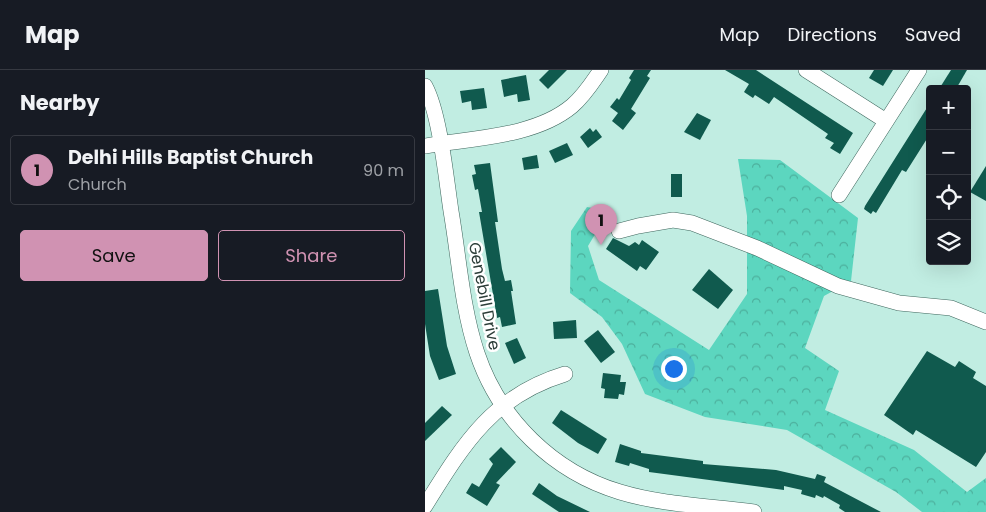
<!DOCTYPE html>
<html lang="en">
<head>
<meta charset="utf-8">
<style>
	body { margin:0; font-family:Poppins,sans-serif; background:#20242c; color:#f1f3f6 }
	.controls { position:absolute; right:15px; top:15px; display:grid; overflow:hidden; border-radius:5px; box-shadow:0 5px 20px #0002 }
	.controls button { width:45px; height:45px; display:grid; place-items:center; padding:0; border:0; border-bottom:1px solid #363941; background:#171b24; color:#f1f3f6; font:25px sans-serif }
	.you { position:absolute; left:248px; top:298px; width:18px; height:18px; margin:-12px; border:4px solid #fff; border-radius:50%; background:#1a73e8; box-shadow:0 0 0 8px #1a73e833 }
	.badge { display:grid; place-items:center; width:32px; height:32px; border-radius:50%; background:#d092b2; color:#111; font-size:16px; font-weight:700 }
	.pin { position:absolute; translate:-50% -41px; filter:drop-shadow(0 1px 2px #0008) }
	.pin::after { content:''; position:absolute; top:26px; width:18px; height:15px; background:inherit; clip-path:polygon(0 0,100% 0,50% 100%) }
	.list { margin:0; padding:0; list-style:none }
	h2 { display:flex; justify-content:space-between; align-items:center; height:65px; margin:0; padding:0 20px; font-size:21px }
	h2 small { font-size:16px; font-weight:400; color:#9ea1a6 }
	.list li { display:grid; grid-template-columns:32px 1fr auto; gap:15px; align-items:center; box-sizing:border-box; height:70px; margin:0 10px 10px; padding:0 10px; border:1px solid #363941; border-radius:5px }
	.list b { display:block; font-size:19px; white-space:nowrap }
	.list p { margin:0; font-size:16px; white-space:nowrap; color:#9ea1a6 }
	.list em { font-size:16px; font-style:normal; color:#9ea1a6 }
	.actions { display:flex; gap:10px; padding:15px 20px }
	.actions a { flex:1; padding:11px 0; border:1px solid #d092b2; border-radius:5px; text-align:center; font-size:18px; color:#d092b2 }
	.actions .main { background:#d092b2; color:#111 }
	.icon { flex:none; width:28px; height:28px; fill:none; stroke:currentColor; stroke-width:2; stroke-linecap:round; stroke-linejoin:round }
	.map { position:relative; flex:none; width:561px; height:442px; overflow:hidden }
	header { display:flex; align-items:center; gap:30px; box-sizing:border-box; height:70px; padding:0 25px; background:#171b24; border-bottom:1px solid #363941 }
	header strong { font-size:24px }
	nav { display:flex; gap:28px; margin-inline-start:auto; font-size:18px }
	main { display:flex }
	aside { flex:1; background:#171b24 }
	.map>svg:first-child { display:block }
	.forest { fill:url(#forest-crowns) }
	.building { fill:#105a4e }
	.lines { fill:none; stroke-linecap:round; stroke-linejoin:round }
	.minor-casing { stroke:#3e665d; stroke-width:16 }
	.minor { stroke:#fff; stroke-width:15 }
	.labels { text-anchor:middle; stroke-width:5; stroke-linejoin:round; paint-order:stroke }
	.street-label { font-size:16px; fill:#2c3e39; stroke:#fff }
</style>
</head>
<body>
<header>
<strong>Map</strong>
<nav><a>Map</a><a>Directions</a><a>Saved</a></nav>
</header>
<main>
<aside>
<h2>Nearby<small></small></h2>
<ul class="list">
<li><span class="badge">1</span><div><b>Delhi Hills Baptist Church</b><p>Church</p></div><em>90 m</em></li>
</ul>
<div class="actions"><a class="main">Save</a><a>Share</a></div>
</aside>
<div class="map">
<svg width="561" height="442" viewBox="0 0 561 442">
	<defs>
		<pattern id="forest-crowns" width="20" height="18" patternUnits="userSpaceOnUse" patternTransform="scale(1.25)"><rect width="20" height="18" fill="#5cd6bf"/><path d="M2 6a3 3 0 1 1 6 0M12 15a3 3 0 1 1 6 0" fill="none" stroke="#4caf9c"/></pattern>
	</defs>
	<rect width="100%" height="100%" fill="#c1ede2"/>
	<path class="forest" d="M313,89L355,90L433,148L426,211L399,226L380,278L414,301L400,340L489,380L542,422L561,408V442H497L471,422L362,360L280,347L220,324L197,274L177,247L145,223L146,161L162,137L184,141L163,176L174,210L284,280L322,224V146Z"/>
	<g class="building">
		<path d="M124,0H142L123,19L114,10Z"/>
		<path d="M209,0H226L222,6L225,8L206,39L211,43L198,60L187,51L193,43L185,37L192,28L194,30L206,10L204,8Z"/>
		<path d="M300,0H331L428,63L415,84L405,78L409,73L400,68L403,64L349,27L344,34L330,25L328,28L319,22L324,14Z"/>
		<path d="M449,0H468L458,16L444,8Z"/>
		<path d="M526,0H542L531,19H514Z"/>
		<path d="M101,5L105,30L93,32L92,24L79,27L76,10Z"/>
		<path d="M59,18L62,38L47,40L46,31L37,33L35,21Z"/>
		<path d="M505,33V64L481,102L477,100L451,143L448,141L446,144L439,139L440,136Z"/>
		<path d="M272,43L286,50L275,70L259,62Z"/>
		<path d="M165,58L168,62L171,59L177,67L163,78L155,67Z"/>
		<path d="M142,73L148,85L130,93L124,81Z"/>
		<path d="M112,85L114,98L99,100L97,88Z"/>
		<path d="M65,93L73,152H70L77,199L80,211L86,210L88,221H86L91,254L77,257L75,247L72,248L54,142H57L53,119L50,120L47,105L51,104L49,95Z"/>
		<path d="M561,96V131L545,122Z"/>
		<rect x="246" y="104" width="11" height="23"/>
		<path d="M188,168L204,176L210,172L214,175L217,170L234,182L221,200L215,196L212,201L181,179Z"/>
		<path d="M284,199L308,220L293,239L267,220Z"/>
		<path d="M13,219L22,276L31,304L14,310L5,286L0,254V221Z"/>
		<path d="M151,250L152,268L129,269L128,252Z"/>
		<path d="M173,260L190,282L176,293L159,271Z"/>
		<path d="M92,268L101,288L89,294L80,273Z"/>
		<path d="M502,281L530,297L534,291L551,302L548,308L561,316V382L551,397L491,360L488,365L459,345Z"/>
		<path d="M178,303L196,305L195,312H201L199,325L194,324L193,329L179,328L180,319L176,318Z"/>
		<path d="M17,336L27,345L0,371V353Z"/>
		<path d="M136,340L182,369L173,384L153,373L127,353Z"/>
		<path d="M195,374L216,381V383L278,391V394L351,400L390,409L392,404L401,407L399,412L456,442H420L414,438L415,435L399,426L398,428L391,425L390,428L376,424L377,420L359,416V420L224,402V399L205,393L204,396L190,392Z"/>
		<path d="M76,377L91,392L71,413L75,415L62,436L41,423L47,413L54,417L68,394L64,389Z"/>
		<path d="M114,413L132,426L165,442H134L107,424Z"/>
	</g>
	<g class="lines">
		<defs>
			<g id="minor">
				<path d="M381,0L461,51"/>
				<path d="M0,16C15,44 21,108 26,141C34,188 37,238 52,283C74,349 128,402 195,422C238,435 285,436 329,442"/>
				<path d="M0,76C47,68 110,67 147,36C159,26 167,13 176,0"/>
				<path d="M414,125L494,0"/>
				<path d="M194,161L213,156L248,150L267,153L332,178L413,216L474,233L526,238L561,252"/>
				<path d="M0,436C38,375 67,326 140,304"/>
			</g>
		</defs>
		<use href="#minor" class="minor-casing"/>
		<use href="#minor" class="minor"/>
	</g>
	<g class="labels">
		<g class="street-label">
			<text transform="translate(60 226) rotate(79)" y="6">Genebill Drive</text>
		</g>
	</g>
</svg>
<div class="controls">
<button>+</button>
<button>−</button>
<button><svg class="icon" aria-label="locate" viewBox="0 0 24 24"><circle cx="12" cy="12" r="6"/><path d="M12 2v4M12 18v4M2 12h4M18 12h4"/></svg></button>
<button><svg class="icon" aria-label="layers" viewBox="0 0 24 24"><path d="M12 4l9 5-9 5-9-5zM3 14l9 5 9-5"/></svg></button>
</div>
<div class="you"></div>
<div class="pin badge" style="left:176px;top:175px">1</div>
</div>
</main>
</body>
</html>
